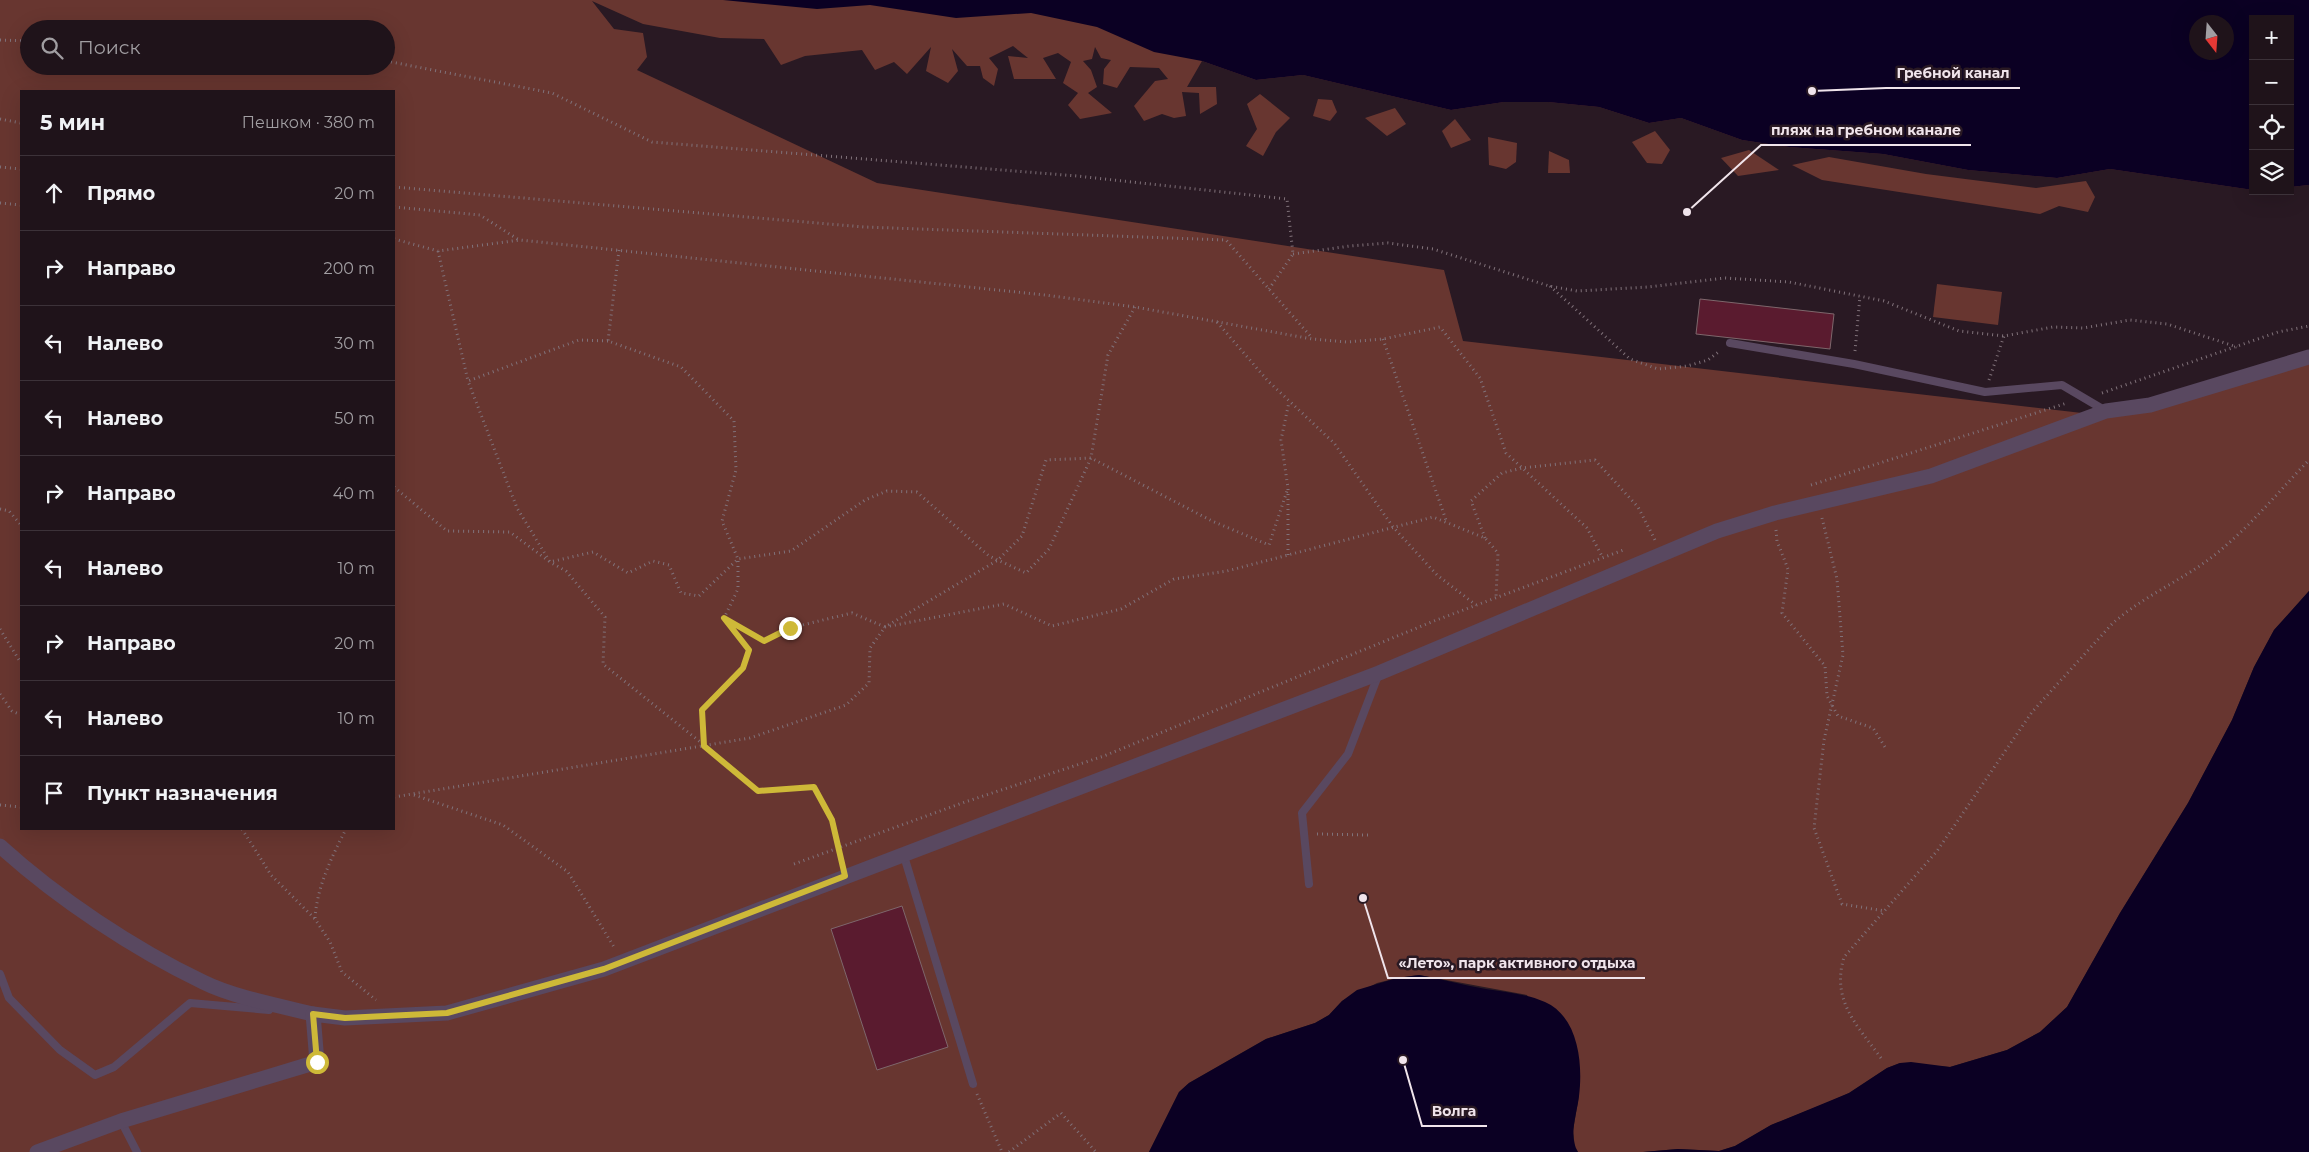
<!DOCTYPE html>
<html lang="ru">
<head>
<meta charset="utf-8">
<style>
	body { margin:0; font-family:Montserrat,sans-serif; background:#2c2027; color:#f1f3f6 }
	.controls { position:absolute; right:15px; top:15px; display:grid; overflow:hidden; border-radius:0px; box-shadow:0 5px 20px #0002 }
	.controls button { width:45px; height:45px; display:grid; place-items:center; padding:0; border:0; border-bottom:1px solid #3c3239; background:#1f131a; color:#f1f3f6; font:25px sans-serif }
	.compass { position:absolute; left:2189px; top:15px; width:45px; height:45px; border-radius:50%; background:#1f131a; box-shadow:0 5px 20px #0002; rotate:163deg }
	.stop { position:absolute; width:15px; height:15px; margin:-11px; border:4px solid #ceb938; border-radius:50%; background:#fff }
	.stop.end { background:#ceb938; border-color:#fff; box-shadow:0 1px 5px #0008 }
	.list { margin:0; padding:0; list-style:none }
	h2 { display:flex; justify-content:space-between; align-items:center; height:65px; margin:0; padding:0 20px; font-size:21px }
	h2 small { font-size:16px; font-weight:400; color:#a19ea2 }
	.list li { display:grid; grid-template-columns:32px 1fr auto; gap:15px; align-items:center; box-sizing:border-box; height:75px; padding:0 20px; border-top:1px solid #3c3239 }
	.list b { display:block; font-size:19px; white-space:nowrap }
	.list em { font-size:16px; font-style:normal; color:#a19ea2 }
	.icon { flex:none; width:28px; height:28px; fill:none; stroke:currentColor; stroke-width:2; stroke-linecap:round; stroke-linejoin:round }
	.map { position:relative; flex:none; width:2309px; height:1152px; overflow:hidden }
	.search { position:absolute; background:#1f131a; box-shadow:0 5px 20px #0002; left:20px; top:20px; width:375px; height:55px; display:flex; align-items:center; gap:12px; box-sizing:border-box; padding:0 18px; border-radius:28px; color:#a19ea2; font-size:19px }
	.panel { position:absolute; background:#1f131a; box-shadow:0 5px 20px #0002; left:20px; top:90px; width:375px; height:740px; border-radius:0px }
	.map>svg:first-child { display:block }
	.green { fill:#683630; fill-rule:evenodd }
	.water { fill:#0b0023; fill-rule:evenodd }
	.building { fill:#5a1b2f; stroke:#7e676c }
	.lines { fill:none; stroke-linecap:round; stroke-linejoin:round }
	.path { stroke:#80727a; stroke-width:3; stroke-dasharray:1 4; stroke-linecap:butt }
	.service { stroke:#594860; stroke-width:8 }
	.minor { stroke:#594860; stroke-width:15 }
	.route { stroke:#ceb938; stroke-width:6 }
	.leader { fill:none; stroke:#f0e4eb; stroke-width:2 }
	.callout-dot { fill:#f0e4eb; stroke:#291923; stroke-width:2 }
	.callout-label { font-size:14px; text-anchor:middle; font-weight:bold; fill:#f0e4eb; stroke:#291923; stroke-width:5; stroke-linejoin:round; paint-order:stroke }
</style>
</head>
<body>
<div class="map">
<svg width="2309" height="1152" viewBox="0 0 2309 1152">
	<rect width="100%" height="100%" fill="#291923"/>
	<g class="green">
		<path d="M0,0H2309V185L2290,187V19H2253V190L2110,169L2057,178L1968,170L1883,154L1789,147L1742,140L1681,118L1649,123L1599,107L1548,102H1504L1451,110L1303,75L1256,80L1202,61L1187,87H1216L1217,104L1200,114L1199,93L1182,92L1186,116L1174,118L1162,114L1144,121L1134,106L1155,81L1168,79L1159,68L1130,67L1117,88L1103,84L1104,69L1111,60L1101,58L1095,47L1092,59L1083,61L1091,70L1097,87L1088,93L1112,113L1080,119L1068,105L1078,93L1063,83L1071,62L1058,53L1043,58L1056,79H1014L1008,56L1028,58L1013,46L989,58L998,69L994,86L983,78L980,66H967L952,49L958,71L948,83L926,71L931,47L907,74L894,62L875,70L862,50L805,56L781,65L764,39L720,38L643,24L592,1L614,29L643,33L647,57L637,70L877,183L1444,270L1463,341L2108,416L2309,354V591L2274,630L2254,667L2232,720L2188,803L2120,913L2067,1007L2040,1032L2007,1050L1950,1067L1900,1063L1887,1068L1849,1093L1829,1102L1771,1125L1735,1146L1719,1151L1678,1149L1643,1152H1578L1575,1148L1573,1131L1579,1095L1527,995L1419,975L1397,978L1377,983L1342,1001L1329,1015L1315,1023L1266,1039L1189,1083L1179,1092L1149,1152H0ZM2196,22H2226V52H2196ZM29,29H386V66H29ZM21,91H394V829H21Z"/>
		<path d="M1260,94L1290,118L1276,132L1263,156L1246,146L1257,129L1247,104Z"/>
		<path d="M1318,99L1332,100L1337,112L1330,121L1313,116Z"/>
		<path d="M1395,108L1406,124L1387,136L1365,118Z"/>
		<path d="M1455,119L1471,140L1451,148L1442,131Z"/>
		<path d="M1655,131L1670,150L1662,164L1647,163L1632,142Z"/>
		<path d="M1488,137L1517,143L1516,162L1506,169L1489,165Z"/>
		<path d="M1749,150L1779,170L1738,176L1721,158Z"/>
		<path d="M1549,151L1569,160L1570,173H1548Z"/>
		<path d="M1829,157L1926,174L2036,188L2086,181L2095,197L2088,212L2059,206L2040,214L1822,180L1792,165Z"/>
		<path d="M1937,284L2002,292L1998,325L1933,317Z"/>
	</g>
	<g class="water">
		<path d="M723,0H2309V185L2290,187V19H2253V190L2110,169L2057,178L1968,170L1883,154L1789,147L1742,140L1681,118L1649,123L1599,107L1548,102H1504L1451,110L1303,75L1256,80L1202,61L1154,52L1097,27L1031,13L956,18L870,5L817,9ZM2196,22H2226V52H2196Z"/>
		<path d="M2309,591V1152H1643L1678,1149L1719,1151L1735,1146L1771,1125L1849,1093L1887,1068L1900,1063L1911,1062L1950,1067L2007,1050L2040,1032L2067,1007L2120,913L2188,803L2232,720L2254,667L2274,630Z"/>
		<path d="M1419,975C1441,979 1463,985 1486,989C1506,992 1526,994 1545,1002C1579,1017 1583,1065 1579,1096C1577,1114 1568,1136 1578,1152H1149L1179,1092L1189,1083L1266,1039L1315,1023L1329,1015L1342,1001L1357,990L1397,978Z"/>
	</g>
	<g class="building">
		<path d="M1700,299L1834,314L1830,349L1696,334Z"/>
		<path d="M902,906L948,1047L877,1070L831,929Z"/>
	</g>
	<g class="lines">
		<g class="path">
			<path d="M0,40L29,41"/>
			<path d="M386,61L552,93L652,142L1077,176L1287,199L1293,254L1269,289"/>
			<path d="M0,119L21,123"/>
			<path d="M0,167L21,169"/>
			<path d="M394,187L864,227L1226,240L1312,338"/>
			<path d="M0,203L21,205"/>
			<path d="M394,207L480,215L519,240"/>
			<path d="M394,239L438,251L520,240L1045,295L1135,307L1312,339L1347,342L1383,339L1440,327L1480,378L1506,453L1587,528L1603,558"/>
			<path d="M619,250L608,341L681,367L734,421L736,470L722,521L738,559V589L724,618L749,649L743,668L702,710L704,746L758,791L814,787L832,820L841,861"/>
			<path d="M438,251L468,381"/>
			<path d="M1293,254L1350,246L1388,243L1433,249L1549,286L1577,291L1648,287L1725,278L1789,282L1884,301L1959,331L2004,336L2053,327L2083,328L2130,320L2167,324L2237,347"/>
			<path d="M1550,286L1630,359L1658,369L1687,366L1708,360L1720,351"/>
			<path d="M1217,322L1268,381L1334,443L1393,527L1437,575L1476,605"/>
			<path d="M1383,339L1447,523"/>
			<path d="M608,341L579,340L468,381L517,508L550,562L566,571L605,617L603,664L704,745"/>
			<path d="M1855,351L1860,296"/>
			<path d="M1989,380L2004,336"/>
			<path d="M2102,393L2278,332L2309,326"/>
			<path d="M1811,485L2067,403"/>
			<path d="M394,487L447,531L510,532L550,562L593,552L628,573L653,561L669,565L681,593L699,596L738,559L791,551L865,500L887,491L917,492L989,556L1026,573L1049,549L1091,458L1108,355L1135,307"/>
			<path d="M0,509L9,511L21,525"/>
			<path d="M1822,518L1837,579L1843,655L1824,740L1814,828L1842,904L1885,911"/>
			<path d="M1776,530L1777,541L1788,569L1782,613L1825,666L1827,696L1838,716L1873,728L1885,747"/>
			<path d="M1485,538L1471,501L1502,473L1522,468L1595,460L1638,507L1655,540"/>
			<path d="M1288,555V488L1281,440L1289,402"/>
			<path d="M727,620L764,641L790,628L852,613L885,627L998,560L1022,536L1046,460L1091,458L1212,521L1269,545L1288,488"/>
			<path d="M0,629L21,663"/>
			<path d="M0,694L12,711L21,715"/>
			<path d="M414,795L503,825L568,872L614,947"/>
			<path d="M394,797L750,738L846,705L869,683L870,648L885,627L1004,604L1052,626L1121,609L1174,579L1227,571L1433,517L1485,538L1498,553L1496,597"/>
			<path d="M0,805L21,807"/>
			<path d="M242,829L271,875L315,919L330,942L342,972L376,1000"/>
			<path d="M1317,834L1368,835"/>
			<path d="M794,864L965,802L1104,756L1434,621L1626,549"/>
			<path d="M315,918C317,887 332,856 346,829"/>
			<path d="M1881,1058C1857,1025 1831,1001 1844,957L1937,851L2032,712L2112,624C2145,594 2189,578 2223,548C2254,522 2281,489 2309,460"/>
			<path d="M977,1094L1002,1152"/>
			<path d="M1009,1152L1061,1113L1096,1152"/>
		</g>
		<g class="service">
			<path d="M1730,343L1854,364L1985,392L2062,385L2106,411"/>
			<path d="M904,856L973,1084"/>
			<path d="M1309,884L1302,813L1348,754L1379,673"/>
			<path d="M0,974L9,998L60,1050L95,1075L114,1067L190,1003L269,1010"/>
			<path d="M121,1121L137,1152"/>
		</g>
		<g class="minor">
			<path d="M0,846C57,898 134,949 203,982C233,997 280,1006 313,1014"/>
			<path d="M37,1152L121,1121L317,1062L313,1014L345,1018L447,1013L604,969L1379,673L1717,531L1775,513L1931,476L2106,411L2150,405L2309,357"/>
		</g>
	</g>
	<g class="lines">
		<path class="route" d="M317,1062L313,1014L345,1018L447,1013L604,969L845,876L832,820L814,787L758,791L704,746L702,710L743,668L749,650L724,618L764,641L790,628"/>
	</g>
	<path class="leader" d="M1812 91L1886 88H2020M1687 212L1761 145H1971M1363 898L1388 978H1645M1403 1060L1422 1126H1487"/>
	<g class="callout-dot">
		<circle cx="1812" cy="91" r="5"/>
		<circle cx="1687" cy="212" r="5"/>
		<circle cx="1363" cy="898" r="5"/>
		<circle cx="1403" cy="1060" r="5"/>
	</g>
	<g class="callout-label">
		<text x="1953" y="78">Гребной канал</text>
		<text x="1866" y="135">пляж на гребном канале</text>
		<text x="1517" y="968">«Лето», парк активного отдыха</text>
		<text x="1454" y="1116">Волга</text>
	</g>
</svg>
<div class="controls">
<button>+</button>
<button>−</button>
<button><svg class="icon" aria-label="locate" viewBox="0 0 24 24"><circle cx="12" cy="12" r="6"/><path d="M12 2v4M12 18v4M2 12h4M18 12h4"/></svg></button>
<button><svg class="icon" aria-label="layers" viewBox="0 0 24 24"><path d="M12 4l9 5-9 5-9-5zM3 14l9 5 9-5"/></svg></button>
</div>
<svg class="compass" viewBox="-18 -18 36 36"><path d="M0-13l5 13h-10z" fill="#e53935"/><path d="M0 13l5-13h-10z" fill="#a19ea2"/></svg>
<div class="stop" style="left:317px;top:1062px"></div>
<div class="stop end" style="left:790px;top:628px"></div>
<div class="search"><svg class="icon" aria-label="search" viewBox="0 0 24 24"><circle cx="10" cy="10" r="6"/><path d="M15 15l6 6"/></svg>Поиск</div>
<section class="panel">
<h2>5 мин<small>Пешком · 380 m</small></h2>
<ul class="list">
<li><svg class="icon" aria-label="ahead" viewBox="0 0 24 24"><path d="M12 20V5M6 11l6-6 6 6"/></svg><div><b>Прямо</b></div><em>20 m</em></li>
<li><svg class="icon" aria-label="right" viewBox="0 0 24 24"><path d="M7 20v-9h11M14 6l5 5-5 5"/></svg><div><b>Направо</b></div><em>200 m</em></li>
<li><svg class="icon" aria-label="left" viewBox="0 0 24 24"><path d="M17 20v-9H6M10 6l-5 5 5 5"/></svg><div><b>Налево</b></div><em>30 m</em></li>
<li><svg class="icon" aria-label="left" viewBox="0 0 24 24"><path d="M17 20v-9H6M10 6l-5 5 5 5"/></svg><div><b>Налево</b></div><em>50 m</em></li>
<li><svg class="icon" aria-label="right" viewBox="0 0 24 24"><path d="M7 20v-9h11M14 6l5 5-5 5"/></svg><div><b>Направо</b></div><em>40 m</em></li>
<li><svg class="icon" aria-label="left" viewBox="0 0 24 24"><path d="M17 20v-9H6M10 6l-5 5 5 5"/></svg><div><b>Налево</b></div><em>10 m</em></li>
<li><svg class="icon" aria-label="right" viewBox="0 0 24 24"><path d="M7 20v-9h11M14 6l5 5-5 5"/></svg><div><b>Направо</b></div><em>20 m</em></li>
<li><svg class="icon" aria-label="left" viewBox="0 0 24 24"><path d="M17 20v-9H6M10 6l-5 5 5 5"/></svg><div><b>Налево</b></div><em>10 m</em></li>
<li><svg class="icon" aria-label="arrive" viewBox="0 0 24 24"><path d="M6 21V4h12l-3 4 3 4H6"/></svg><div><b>Пункт назначения</b></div></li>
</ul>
</section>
</div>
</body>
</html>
